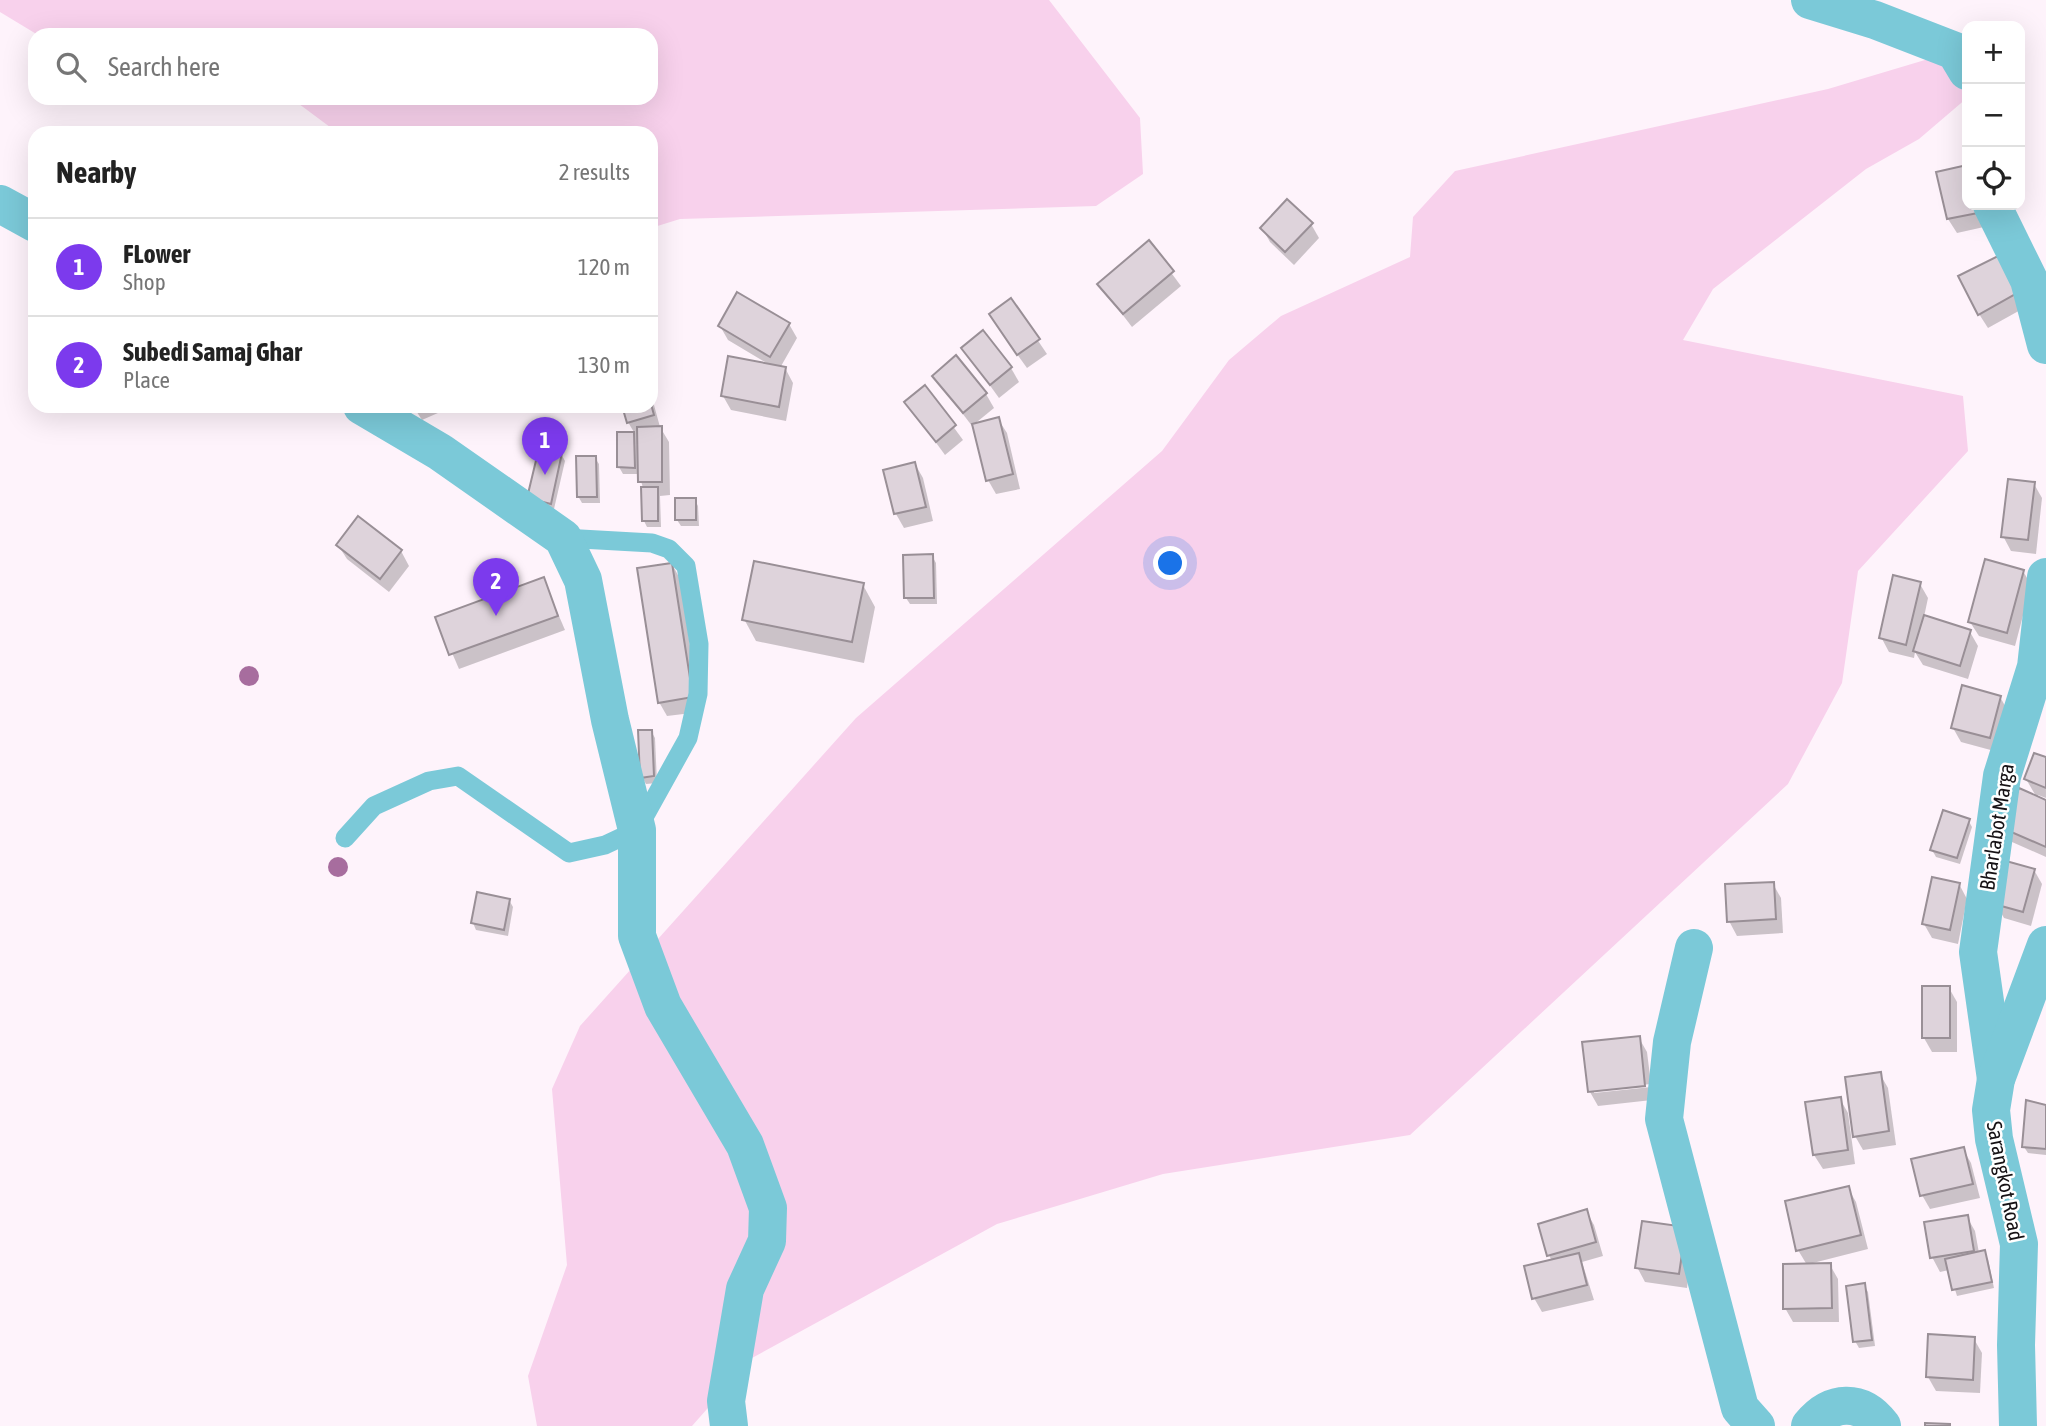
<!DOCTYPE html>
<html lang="en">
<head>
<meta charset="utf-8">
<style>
	body { margin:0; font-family:"Asap Condensed",sans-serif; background:#f6f6f6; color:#222 }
	.controls { position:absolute; right:21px; top:21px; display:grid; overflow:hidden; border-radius:14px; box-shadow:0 7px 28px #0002 }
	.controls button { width:63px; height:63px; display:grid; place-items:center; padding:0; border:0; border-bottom:2px solid #e0e0e0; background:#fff; color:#222; font:35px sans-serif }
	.you { position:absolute; left:1171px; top:564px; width:24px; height:24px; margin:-18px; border:5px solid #fff; border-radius:50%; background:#1a73e8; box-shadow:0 0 0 10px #1a73e833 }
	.badge { display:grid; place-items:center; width:46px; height:46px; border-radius:50%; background:#7c3aed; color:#fff; font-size:23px; font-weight:700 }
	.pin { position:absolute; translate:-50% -58px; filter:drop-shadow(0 2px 4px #0008) }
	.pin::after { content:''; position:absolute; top:37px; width:24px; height:21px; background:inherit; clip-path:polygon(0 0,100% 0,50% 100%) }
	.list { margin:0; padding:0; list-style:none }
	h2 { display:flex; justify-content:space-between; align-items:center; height:91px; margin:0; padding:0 28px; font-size:30px }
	h2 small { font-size:23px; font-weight:400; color:#767676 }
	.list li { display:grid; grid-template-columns:46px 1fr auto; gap:21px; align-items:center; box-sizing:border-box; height:98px; padding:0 28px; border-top:2px solid #e0e0e0 }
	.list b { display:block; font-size:26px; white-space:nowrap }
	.list p { margin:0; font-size:23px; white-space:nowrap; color:#767676 }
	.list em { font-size:23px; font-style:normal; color:#767676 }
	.icon { flex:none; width:38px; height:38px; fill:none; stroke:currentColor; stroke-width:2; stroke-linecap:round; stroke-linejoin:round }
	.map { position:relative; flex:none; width:2046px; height:1426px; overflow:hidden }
	.search { position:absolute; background:#fff; box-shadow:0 7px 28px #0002; left:28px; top:28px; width:630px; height:77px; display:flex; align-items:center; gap:18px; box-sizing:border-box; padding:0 24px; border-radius:21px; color:#767676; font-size:26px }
	.panel { position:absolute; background:#fff; box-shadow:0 7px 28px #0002; left:28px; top:126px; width:630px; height:287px; border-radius:21px }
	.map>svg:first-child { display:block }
	.green { fill:#f8d1ec }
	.shadow { fill:#0003 }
	.building { fill:#ded3db; stroke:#998f96; stroke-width:2 }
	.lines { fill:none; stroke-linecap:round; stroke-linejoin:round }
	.service { stroke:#7bc9d8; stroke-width:19 }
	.minor { stroke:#7bc9d8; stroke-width:38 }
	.tertiary { stroke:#7bc9d8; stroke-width:38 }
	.tree { fill:#a76d9e }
	.labels { text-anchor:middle; stroke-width:5; stroke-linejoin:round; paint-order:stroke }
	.street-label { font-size:21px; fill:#161215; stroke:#fff }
</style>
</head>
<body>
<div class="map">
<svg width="2046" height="1426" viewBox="0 0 2046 1426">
	<rect width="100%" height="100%" fill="#fef3fb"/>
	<g class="green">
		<path d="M0,0H1049L1140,118L1143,174L1096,206L680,219L651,228V133H338L291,98H651V35H38L0,12Z"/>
		<path d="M1955,51L1967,71V98L1919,139L1866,169L1713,289L1683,340L1963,396L1968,451L1858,571L1842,683L1788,784L1410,1135L1163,1174L997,1224L752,1358L692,1426H537L528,1376L567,1265L552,1089L580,1026L856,718L1162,451L1229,360L1281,316L1410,257L1413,217L1455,171L1828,89Z"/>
	</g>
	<g class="shadow">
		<path d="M1966,167L1967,205H1979L1984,227L1957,233L1948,219Z"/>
		<path d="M1311,224L1319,238L1294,265L1270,242L1262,228Z"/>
		<path d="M1149,243L1181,286L1132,327L1099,284Z"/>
		<path d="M1997,258L2024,308L1988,328L1979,314Z"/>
		<path d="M1011,301L1047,354L1027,368L999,329Z"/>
		<path d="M789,324L797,338L780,368H785L793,383L786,421L731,410L723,396L770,365L728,340L720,326Z"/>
		<path d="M963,348L1011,368L1019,382L999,398Z"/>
		<path d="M934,376L986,394L994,408L972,426Z"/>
		<path d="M925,388L963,440L945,455L907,403Z"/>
		<path d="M651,394L660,427L669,442L670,495L660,496L661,527H647L644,521L643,488L639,474H623L619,467L618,434H635L628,422L651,406Z"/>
		<path d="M413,406H446L447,409L422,420Z"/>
		<path d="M998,419L1007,433L1020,489L996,494L988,480Z"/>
		<path d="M561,454L565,461L554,509L533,504Z"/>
		<path d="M595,458L599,464L600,503H582L578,496Z"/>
		<path d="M915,464L923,478L933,521L904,528L896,514L885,471Z"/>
		<path d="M2034,484L2042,498L2036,554L2011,551L2003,536Z"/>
		<path d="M695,500L698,506L699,526H681L677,520Z"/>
		<path d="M358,519L401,551L409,566L389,592L347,559L338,545Z"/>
		<path d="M932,556L936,563L937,604H910L906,598Z"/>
		<path d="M672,564L680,579L700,712L667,716L659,702Z"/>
		<path d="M2023,571L2031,585L2015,646L1979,636L1970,622Z"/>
		<path d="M543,579L565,630L459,669L437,618Z"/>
		<path d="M1920,584L1928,598L1924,617L1970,632L1978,646L1968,679L1923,665L1915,652L1914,658L1889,652L1881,637Z"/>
		<path d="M863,585L875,607L864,663L756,641L744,619Z"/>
		<path d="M2000,697L2008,711L1998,752L1961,742L1953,728Z"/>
		<path d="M651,731L655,738L657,783L646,784L642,777Z"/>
		<path d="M2046,759V798L2038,795L2037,798L2046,802V857L2012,842L2004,828L2037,798L2026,779Z"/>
		<path d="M1968,820L1972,827L1960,864L1936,857L1932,850Z"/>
		<path d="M2034,870L2042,884L2031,926L2004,918L1996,904Z"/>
		<path d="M1773,884L1781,898L1783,933L1737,936L1729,921Z"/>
		<path d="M1959,884L1967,899L1958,944L1932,938L1924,924Z"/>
		<path d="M509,900L513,907L508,936L476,930L473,923Z"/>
		<path d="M1949,988L1957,1002V1052H1932L1924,1038Z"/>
		<path d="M1639,1038L1647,1052L1651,1084L1594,1090V1093L1651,1087L1652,1100L1598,1106L1590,1092Z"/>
		<path d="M1880,1074L1888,1088L1896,1145L1863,1150L1855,1136Z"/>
		<path d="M1840,1099L1848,1113L1855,1164L1823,1169L1814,1155Z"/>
		<path d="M2046,1107V1155L2028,1153L2024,1147Z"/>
		<path d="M1963,1149L1971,1163L1980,1198L1930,1209L1922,1195Z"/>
		<path d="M1848,1188L1856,1202L1868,1249L1809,1264L1830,1265L1838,1279L1839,1322H1793L1785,1308L1807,1265L1798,1250Z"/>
		<path d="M1586,1211L1594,1225L1603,1256L1582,1262L1594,1300L1542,1312L1534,1298L1552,1261L1549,1255Z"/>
		<path d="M1967,1217L1975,1231L1979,1253L1984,1252L1988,1259L1994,1288L1957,1296L1949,1270L1940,1272L1932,1257Z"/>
		<path d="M1693,1243L1687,1288L1645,1282L1637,1267Z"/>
		<path d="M1864,1285L1868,1292L1875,1346L1859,1348L1855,1341Z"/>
		<path d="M1974,1339L1982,1353L1980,1393L1936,1391L1928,1377Z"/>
	</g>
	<g class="building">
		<path d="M1967,165V205H1976L1978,213L1947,219L1936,172Z"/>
		<path d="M1287,199L1313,223L1285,252L1260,228Z"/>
		<path d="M1149,240L1174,271L1123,314L1097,284Z"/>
		<path d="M1998,256L2017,293L1978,315L1958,276Z"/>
		<path d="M737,292L790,323L770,357L718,326Z"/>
		<path d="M1011,298L1040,339L1017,355L989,314Z"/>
		<path d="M983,330L1012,367L990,385L961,348Z"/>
		<path d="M956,355L987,393L963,413L932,376Z"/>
		<path d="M728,356L786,367L779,407L721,396Z"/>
		<path d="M925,385L956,425L936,442L904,402Z"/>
		<path d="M651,404L654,415L627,423L622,406Z"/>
		<path d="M999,417L1013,474L986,481L972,424Z"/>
		<path d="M662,426V482H638L637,427Z"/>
		<path d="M617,432H634L635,468L617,467Z"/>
		<path d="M539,448L562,453L551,504L527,498Z"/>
		<path d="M576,456H596L597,497H577Z"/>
		<path d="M915,462L926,507L894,514L883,470Z"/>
		<path d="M2008,479L2035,482L2028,540L2001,537Z"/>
		<path d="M641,487H658V521H642Z"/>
		<rect x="675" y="498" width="21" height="22"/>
		<path d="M358,516L402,550L380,579L336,545Z"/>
		<path d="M933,554L934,598H904L903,555Z"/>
		<path d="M1985,559L2024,570L2007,633L1968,622Z"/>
		<path d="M754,561L864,583L852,642L742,620Z"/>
		<path d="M672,563L693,697L658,703L637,568Z"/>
		<path d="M1893,575L1921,582L1906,645L1879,638Z"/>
		<path d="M544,577L558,616L449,655L435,617Z"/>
		<path d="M1924,615L1971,630L1960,666L1913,651Z"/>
		<path d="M1962,685L2001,696L1990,738L1951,728Z"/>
		<path d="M638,730H652L654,776L640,778Z"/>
		<path d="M2034,753L2046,757V788L2024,779Z"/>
		<path d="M2019,788L2046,800V847L2002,828Z"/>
		<path d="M1943,810L1970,819L1957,858L1930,850Z"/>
		<path d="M2006,861L2035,869L2023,912L1994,904Z"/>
		<path d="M1932,877L1960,883L1950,930L1922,924Z"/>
		<path d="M1774,882L1776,919L1727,922L1725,884Z"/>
		<path d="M477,892L510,899L504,930L471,923Z"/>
		<rect x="1922" y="986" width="28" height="52"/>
		<path d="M1640,1036L1645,1086L1588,1092L1582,1042Z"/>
		<path d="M1881,1072L1889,1131L1853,1137L1845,1077Z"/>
		<path d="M1841,1097L1848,1150L1813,1155L1805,1102Z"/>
		<path d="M2026,1100L2046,1105V1149L2022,1147Z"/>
		<path d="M1964,1147L1973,1184L1920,1196L1911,1159Z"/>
		<path d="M1849,1186L1861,1235L1796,1251L1785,1201Z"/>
		<path d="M1587,1209L1596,1242L1547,1256L1538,1224Z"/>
		<path d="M1968,1215L1974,1251L1930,1258L1924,1222Z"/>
		<path d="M1642,1221L1686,1227L1679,1274L1635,1268Z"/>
		<path d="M1985,1250L1992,1282L1952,1290L1945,1259Z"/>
		<path d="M1579,1253L1587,1285L1532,1299L1524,1266Z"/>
		<path d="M1831,1263L1832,1308L1783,1309V1264Z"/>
		<path d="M1865,1283L1872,1340L1853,1342L1846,1286Z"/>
		<path d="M1928,1334L1975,1337L1973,1380L1926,1377Z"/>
		<path d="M1925,1423L1950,1424V1426H1925Z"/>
	</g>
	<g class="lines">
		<path class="service" d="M345,838L374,806L429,781L458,776L569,853L605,845L637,830L688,738L698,694L699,644L686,566L669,549L652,543L563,538"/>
		<g class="minor">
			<path d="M1810,0L1875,20L1955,51L1967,71"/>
			<path d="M0,204L35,223"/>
			<path d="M1992,205L2029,280L2046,345"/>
			<path d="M362,406L440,452L563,538L583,580L610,720L637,830V936L663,1006L745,1145L768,1208L767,1241L745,1289L726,1401L729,1426"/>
			<path d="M1694,948L1672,1042L1664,1119L1740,1408L1756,1426"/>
			<path d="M1996,1079L1978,952L2002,776L2036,667L2046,577"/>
		</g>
		<g class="tertiary">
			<path d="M1810,1426C1831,1400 1861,1398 1882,1426"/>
			<path d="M2018,1426L2016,1345L2019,1244L1994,1139L1991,1110L1996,1079L2046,945"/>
		</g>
	</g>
	<g class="tree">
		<circle cx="249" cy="676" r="10"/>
		<circle cx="338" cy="867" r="10"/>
	</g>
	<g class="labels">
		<g class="street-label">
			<text transform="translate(1997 827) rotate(-81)" y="7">Bharlabot Marga</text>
			<text transform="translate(2005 1181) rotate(79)" y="7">Sarangkot Road</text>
		</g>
	</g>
</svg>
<div class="controls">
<button>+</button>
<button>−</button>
<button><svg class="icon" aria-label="locate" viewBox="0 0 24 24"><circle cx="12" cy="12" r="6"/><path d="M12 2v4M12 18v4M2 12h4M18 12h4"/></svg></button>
</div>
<div class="you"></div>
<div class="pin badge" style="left:545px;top:475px">1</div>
<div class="pin badge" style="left:496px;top:616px">2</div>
<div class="search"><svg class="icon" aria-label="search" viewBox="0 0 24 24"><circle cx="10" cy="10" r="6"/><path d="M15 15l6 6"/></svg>Search here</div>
<section class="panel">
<h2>Nearby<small>2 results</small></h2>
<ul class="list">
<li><span class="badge">1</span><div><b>FLower</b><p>Shop</p></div><em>120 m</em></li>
<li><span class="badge">2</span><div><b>Subedi Samaj Ghar</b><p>Place</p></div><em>130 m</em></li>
</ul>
</section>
</div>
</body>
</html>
